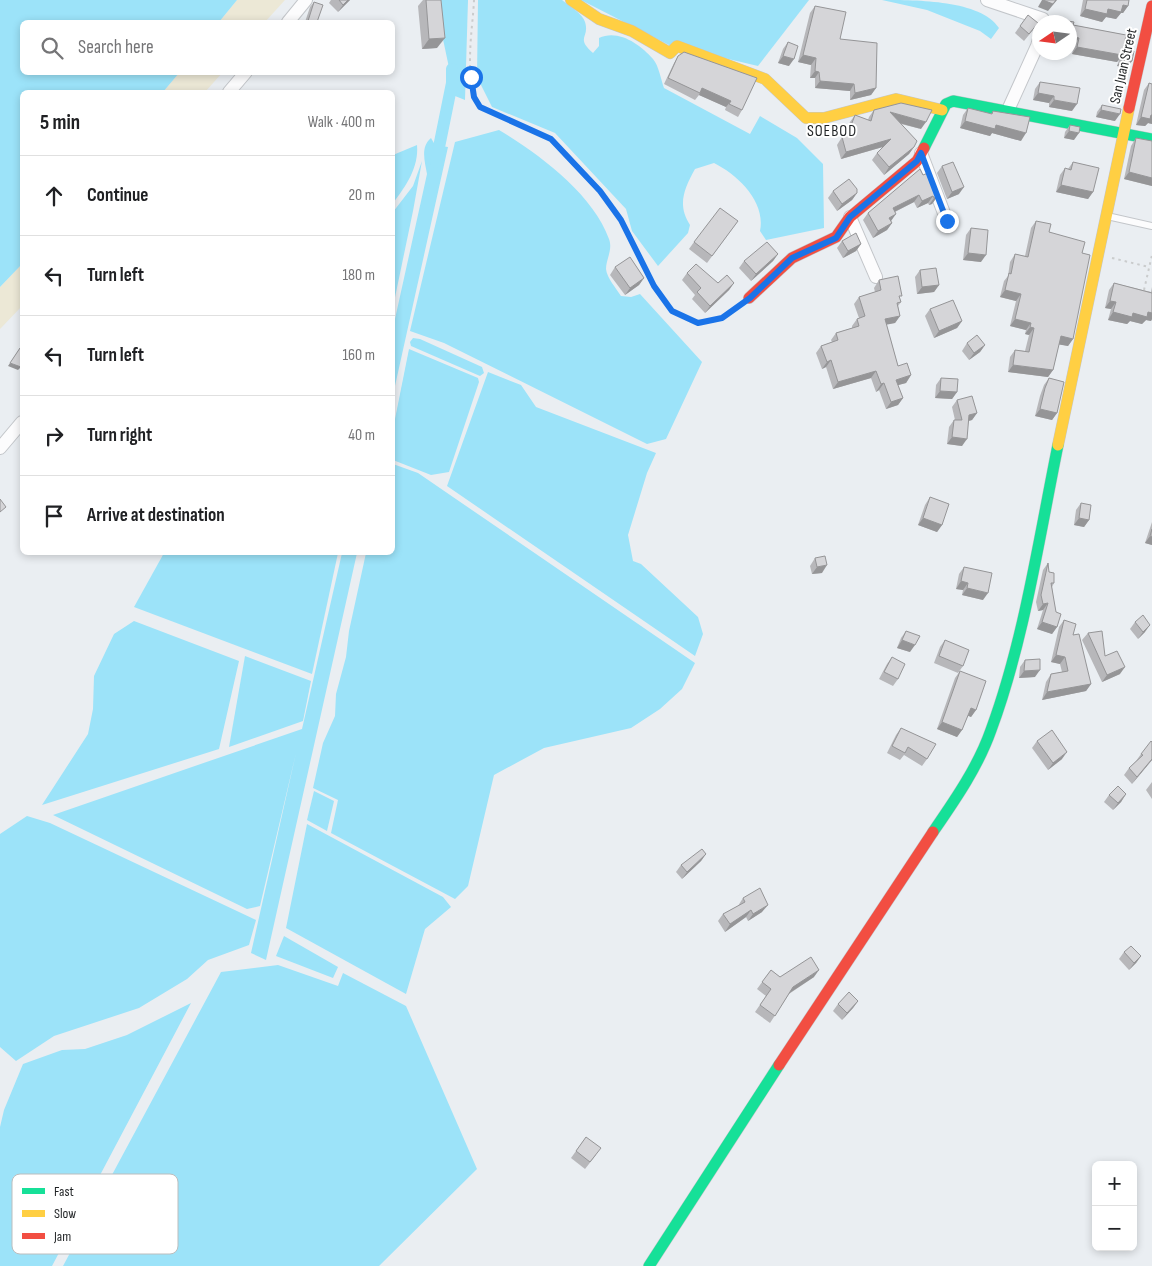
<!DOCTYPE html>
<html lang="en">
<head>
<meta charset="utf-8">
<style>
	body { margin:0; font-family:"Sofia Sans Condensed",sans-serif; background:#f2f2f2; color:#202124 }
	.controls { position:absolute; right:15px; bottom:15px; display:grid; overflow:hidden; border-radius:8px; box-shadow:0 2px 8px #0003 }
	.controls button { width:45px; height:45px; display:grid; place-items:center; padding:0; border:0; border-bottom:1px solid #e0e0e0; background:#fff; color:#202124; font:25px sans-serif }
	.compass { position:absolute; left:1032px; top:15px; width:45px; height:45px; border-radius:50%; background:#fff; box-shadow:0 2px 8px #0003; rotate:257deg }
	.stop { position:absolute; width:15px; height:15px; margin:-11px; border:4px solid #1a73e8; border-radius:50%; background:#fff }
	.stop.end { background:#1a73e8; border-color:#fff; box-shadow:0 1px 5px #0008 }
	.list { margin:0; padding:0; list-style:none }
	h2 { display:flex; justify-content:space-between; align-items:center; height:65px; margin:0; padding:0 20px; font-size:21px }
	h2 small { font-size:16px; font-weight:400; color:#757577 }
	.list li { display:grid; grid-template-columns:32px 1fr auto; gap:15px; align-items:center; box-sizing:border-box; height:80px; padding:0 20px; border-top:1px solid #e0e0e0 }
	.list b { display:block; font-size:19px; white-space:nowrap }
	.list em { font-size:16px; font-style:normal; color:#757577 }
	.icon { flex:none; width:28px; height:28px; fill:none; stroke:currentColor; stroke-width:2; stroke-linecap:round; stroke-linejoin:round }
	.map { position:relative; flex:none; width:1152px; height:1266px; overflow:hidden }
	.search { position:absolute; background:#fff; box-shadow:0 2px 8px #0003; left:20px; top:20px; width:375px; height:55px; display:flex; align-items:center; gap:12px; box-sizing:border-box; padding:0 18px; border-radius:8px; color:#757577; font-size:19px }
	.panel { position:absolute; background:#fff; box-shadow:0 2px 8px #0003; left:20px; top:90px; width:375px; height:465px; border-radius:8px }
	.map>svg:first-child { display:block }
	.sand { fill:#ece8d6 }
	.water { fill:#9ce3f9 }
	.lines { fill:none; stroke-linecap:round; stroke-linejoin:round }
	.canal { stroke:#9ce3f9; stroke-width:12 }
	.lane-casing { stroke:#c3c6ca; stroke-width:8 }
	.street-casing { stroke:#c3c6ca; stroke-width:14 }
	.fast-casing { stroke:#c3c6ca; stroke-width:12 }
	.slow-casing { stroke:#c3c6ca; stroke-width:12 }
	.jam-casing { stroke:#c3c6ca; stroke-width:12 }
	.path { stroke:#cacccd; stroke-width:2; stroke-dasharray:2.5 4; stroke-linecap:butt }
	.lane { stroke:#fcfcfd; stroke-width:6 }
	.street { stroke:#fcfcfd; stroke-width:12 }
	.fast { stroke:#16e098; stroke-width:11 }
	.slow { stroke:#ffcf43; stroke-width:11 }
	.jam { stroke:#f24e42; stroke-width:11 }
	.wall { fill:#b7b7ba }
	.shaded-wall { fill:#959597 }
	.building { fill:#d5d5d8; stroke:#959597 }
	.route { stroke:#1a73e8; stroke-width:6 }
	.labels { text-anchor:middle; stroke-width:4; stroke-linejoin:round; paint-order:stroke }
	.street-label { font-size:15px; fill:#1f2224; stroke:#fff }
	.neighbourhood-label { font-size:16px; letter-spacing:1px; fill:#1f2224; stroke:#fff }
	.key { fill:#fff; stroke:#bcbdbd; stroke-width:1 }
	.key-label { font-size:14px; fill:#1f2224 }
</style>
</head>
<body>
<div class="map">
<svg width="1152" height="1266" viewBox="0 0 1152 1266">
	<rect width="100%" height="100%" fill="#eaeef2"/>
	<g class="sand">
		<path d="M237,0H285L265,22H219Z"/>
		<path d="M179,73H222L205,92H163Z"/>
		<path d="M22,264V306L0,329V287Z"/>
	</g>
	<g class="water">
		<path d="M0,0H237L219,22H22V72L179,73L163,92H22V264L0,287Z"/>
		<path d="M440,0H468L465,100L455,96L440,25Z"/>
		<path d="M478,0H562C569,6 583,14 585,22C590,38 575,37 593,53L599,46V38C618,29 640,44 653,59C659,66 661,80 664,88L750,134L760,116L797,138L823,164L824,228L766,240L760,231C766,202 738,175 714,163L695,169C684,189 677,205 690,225L688,233L658,266L632,231L626,209L555,133L492,107L477,77Z"/>
		<path d="M581,0H809L758,66L669,45Z"/>
		<path d="M882,0C917,0 981,0 999,28L991,39L980,31L927,10Z"/>
		<path d="M499,130C539,154 593,194 609,239C613,250 606,259 606,269C607,278 616,288 621,296L631,297L640,294L702,362L666,439L647,444L444,343L410,331L455,142Z"/>
		<path d="M431,138L435,145L448,147L393,395V328L427,174C425,162 420,147 431,138Z"/>
		<path d="M417,145C419,167 406,186 393,203V155Z"/>
		<path d="M422,161L413,211L393,307V212L413,186Z"/>
		<path d="M413,338L420,339L482,367L484,373L480,376L411,346L410,342Z"/>
		<path d="M409,349L478,378L479,382L449,472L431,475L393,460V429Z"/>
		<path d="M488,372L521,385L536,407L656,453L647,473L628,535L633,561L641,564L698,617L703,634L695,656L447,486Z"/>
		<path d="M393,464L418,473L695,663L682,689L660,709L631,728L544,748L494,775L468,886L455,899L331,833L338,800L313,788L323,743L335,716L336,694L346,657L349,631L366,553L392,552Z"/>
		<path d="M164,553H338L312,674L134,607Z"/>
		<path d="M342,553H357L266,960L251,953L296,753L260,906L247,909L53,815L302,729Z"/>
		<path d="M134,621L239,661L219,749L42,805L88,734L93,709L94,676L114,634Z"/>
		<path d="M245,656L311,681L303,721L229,747Z"/>
		<path d="M314,791L334,801L327,831L307,820Z"/>
		<path d="M27,816L50,823L256,920L249,945L208,960L187,979L139,1008L54,1036L16,1061L0,1047V834Z"/>
		<path d="M307,824L443,897L451,907L425,929L406,994L286,928Z"/>
		<path d="M284,936L338,967L333,978L276,956Z"/>
		<path d="M278,965L338,986L343,973L406,1006L477,1169L379,1266H63L221,972Z"/>
		<path d="M191,1003L52,1266H0V1127L4,1110L23,1064L62,1050L85,1049L127,1035Z"/>
	</g>
	<g class="lines">
		<path class="canal" d="M436,162L452,83V69"/>
		<defs>
			<path id="lane" d="M1107,216L1152,226"/>
			<g id="street">
				<path d="M987,0L1043,19L1042,22"/>
				<path d="M288,22L306,0"/>
				<path d="M229,92L246,72"/>
				<path d="M1008,110L1037,46L1040,35"/>
				<path d="M921,153L947,221"/>
				<path d="M850,217L876,277"/>
				<path d="M0,448L22,422"/>
			</g>
			<g id="fast">
				<path d="M924,148L946,104L953,101L1152,139"/>
				<path d="M933,832C955,800 978,767 991,730C1024,641 1039,538 1058,445"/>
				<path d="M649,1266L779,1065"/>
			</g>
			<g id="slow">
				<path d="M571,0L599,19L632,31L670,53L677,46L765,79L806,118H824L896,99L942,110"/>
				<path d="M1058,445L1129,108"/>
			</g>
			<g id="jam">
				<path d="M1129,108L1152,6"/>
				<path d="M749,298L792,258L836,237L850,217L917,161L924,148"/>
				<path d="M779,1065L933,832"/>
			</g>
		</defs>
		<use href="#lane" class="lane-casing"/>
		<use href="#street" class="street-casing"/>
		<use href="#fast" class="fast-casing"/>
		<use href="#slow" class="slow-casing"/>
		<use href="#jam" class="jam-casing"/>
		<g class="path">
			<path d="M474,0C473,30 460,92 487,111L551,139L600,191L621,220L653,286L672,311L698,323L722,318L738,306"/>
			<path d="M1112,258L1149,267"/>
			<path d="M1144,290L1152,255"/>
		</g>
		<use href="#lane" class="lane"/>
		<use href="#street" class="street"/>
		<use href="#fast" class="fast"/>
		<use href="#slow" class="slow"/>
		<use href="#jam" class="jam"/>
	</g>
	<g class="wall">
		<path d="M331,0H350L338,12L329,3Z"/>
		<path d="M423,0H441L437,48L422,49L418,6Z"/>
		<path d="M1083,0H1129L1128,6L1123,13H1121L1116,19L1106,17L1102,22L1080,16Z"/>
		<path d="M314,2L317,22H305L310,7Z"/>
		<path d="M815,6L876,88L871,95L850,100V91L815,88V78H810L811,65L798,62L810,13Z"/>
		<path d="M1055,19L1074,22L1073,25L1126,35L1123,51L1125,49L1134,51L1132,61L1127,68L1117,66L1119,60L1117,62L1072,54L1074,45H1070V22H1052Z"/>
		<path d="M1020,26L1033,30L1024,41L1015,33Z"/>
		<path d="M788,42L789,66L778,63L783,49Z"/>
		<path d="M678,56L742,110L738,117L725,110L726,107L699,95L695,100L664,84L674,63Z"/>
		<path d="M1040,82L1072,111L1049,107V103L1033,100L1035,89Z"/>
		<path d="M1149,83L1152,84V124L1148,123L1145,126L1136,125L1144,90Z"/>
		<path d="M1102,105L1115,121L1096,117L1097,112Z"/>
		<path d="M968,108L991,114L993,111L1021,141L992,133L990,136L960,128L963,115Z"/>
		<path d="M874,110L921,129L901,124L914,147L909,154L884,175L872,160L877,153L883,147L841,159L837,145L842,137H844L850,122L855,115L868,120L869,117Z"/>
		<path d="M1070,125L1074,140L1064,138L1065,132Z"/>
		<path d="M1136,138L1152,141V186L1124,179L1131,146Z"/>
		<path d="M1073,162L1093,192L1088,199L1056,192L1060,175L1065,168L1068,169Z"/>
		<path d="M942,166L959,194L947,199L937,173Z"/>
		<path d="M923,175L937,197L932,204L929,205L928,203L917,208L914,202L895,212L891,221L892,223L887,230L873,238L863,220L868,213Z"/>
		<path d="M833,191L857,193L852,200L837,211L828,198Z"/>
		<path d="M738,221L707,263L689,249L694,242Z"/>
		<path d="M1036,221L1049,232L1082,253L1073,339L1068,346L1059,344L1053,370L1048,377L1008,372L1010,357L1015,350L1025,351L1029,335L1025,334L1026,330L1010,326L1016,301L1000,297L1004,281L1008,276L1010,262L1015,254L1025,256L1031,228Z"/>
		<path d="M971,228L981,262L963,260L966,235Z"/>
		<path d="M842,241L861,244L856,251L843,258L837,248Z"/>
		<path d="M778,254L773,261L751,281L739,268L744,261Z"/>
		<path d="M615,267L644,278L639,285L625,295L610,275Z"/>
		<path d="M920,270L939,285L934,292L917,294L915,277Z"/>
		<path d="M687,273L718,283H734L729,290L705,313L692,299L695,295L682,280Z"/>
		<path d="M879,280L900,299L901,302L898,306L900,316L895,323L886,324L898,366L911,375L906,383L898,385L903,398L898,405L886,409L879,390L876,392L871,378L833,389L826,367L822,369L816,353L821,346L832,342L831,340L836,333L852,328V326L857,319L859,318L854,304L859,297L875,292L874,288Z"/>
		<path d="M1114,283L1151,292L1152,287V319L1151,321L1146,320L1142,324L1130,321L1127,324L1108,320L1111,309L1105,308L1109,290Z"/>
		<path d="M930,309L962,321L957,328L934,338L925,316Z"/>
		<path d="M967,343L985,345L980,352L969,360L962,351Z"/>
		<path d="M941,378L957,392L952,399L935,398L936,385Z"/>
		<path d="M1049,378L1057,413L1052,420L1035,416L1040,396L1044,385Z"/>
		<path d="M957,400L977,413L972,420L969,421L962,446L947,444L949,427L954,420H955L952,407Z"/>
		<path d="M930,497L942,525L937,532L918,525L925,505Z"/>
		<path d="M1081,503L1089,520L1084,527L1074,525L1076,510Z"/>
		<path d="M1152,522V545L1145,543Z"/>
		<path d="M815,558L822,573L812,574L810,566Z"/>
		<path d="M1048,563L1049,572L1054,583L1052,587L1057,627L1052,634L1037,629L1043,610L1038,611L1036,602L1043,570Z"/>
		<path d="M964,567L983,600L962,595L963,590L956,589L959,574Z"/>
		<path d="M1064,620L1073,635L1091,684L1086,691L1042,700L1046,682L1051,674L1062,672L1060,664L1051,662L1059,627Z"/>
		<path d="M1135,622L1145,632L1138,639L1130,629Z"/>
		<path d="M906,631L910,652L897,648L901,638Z"/>
		<path d="M1088,633L1105,656L1120,674L1102,682L1082,640Z"/>
		<path d="M945,640L963,666L958,673L934,663L940,647Z"/>
		<path d="M892,657L898,679L893,686L879,679L887,664Z"/>
		<path d="M1025,660L1035,677L1019,678L1020,667Z"/>
		<path d="M960,671L976,710L971,717L968,715L962,730L957,737L937,729L955,678Z"/>
		<path d="M901,728L927,759L922,766L904,755L900,760L887,753L896,735Z"/>
		<path d="M1037,741L1062,759L1048,770L1032,748Z"/>
		<path d="M1141,754L1152,760L1132,784L1124,775L1129,768L1136,761Z"/>
		<path d="M1152,782V799L1146,790Z"/>
		<path d="M1126,794L1121,802L1113,810L1104,802L1109,795Z"/>
		<path d="M706,854L701,861L682,879L676,872L681,865Z"/>
		<path d="M743,898L762,912L748,921L746,917L725,932L718,921L723,914L738,906Z"/>
		<path d="M1124,952L1141,956L1136,963L1129,970L1119,959Z"/>
		<path d="M771,970L780,977H814L789,994L770,1023L755,1012L766,996L757,989Z"/>
		<path d="M858,1001L853,1008L842,1020L833,1011L838,1004Z"/>
		<path d="M586,1137L596,1155L585,1169L571,1158Z"/>
	</g>
	<g class="shaded-wall">
		<path d="M348,0H350L338,12L343,5Z"/>
		<path d="M1042,0H1057L1048,11L1038,7Z"/>
		<path d="M1123,5L1128,6L1123,13H1121L1116,19L1106,17L1102,22L1080,16L1085,9H1108Z"/>
		<path d="M1070,36L1079,38L1074,45H1070Z"/>
		<path d="M445,38L437,48L422,49L429,39Z"/>
		<path d="M1077,47L1122,55L1117,62L1072,54Z"/>
		<path d="M803,55L816,58L811,65L798,62Z"/>
		<path d="M783,56L794,59L789,66L778,63Z"/>
		<path d="M1122,59L1132,61L1127,68L1117,66Z"/>
		<path d="M815,71L819,72L815,78H810Z"/>
		<path d="M820,81L854,84L850,91L815,88Z"/>
		<path d="M702,88L731,101L726,107L699,95Z"/>
		<path d="M876,88L871,95L850,100L855,93Z"/>
		<path d="M1038,93L1054,96L1049,103L1033,100Z"/>
		<path d="M1054,100L1077,104L1072,111L1049,107Z"/>
		<path d="M1101,110L1120,114L1115,121L1096,117Z"/>
		<path d="M890,112L926,122L921,129L885,119Z"/>
		<path d="M1151,115H1152V124L1148,123L1145,126L1136,125L1141,117Z"/>
		<path d="M965,121L996,125L1026,133L1021,141L992,133L990,136L960,128Z"/>
		<path d="M1069,131L1079,133L1074,140L1064,138Z"/>
		<path d="M891,139L886,146L841,159L846,152Z"/>
		<path d="M914,147L909,154L884,175L889,167Z"/>
		<path d="M1129,172L1152,178V186L1124,179Z"/>
		<path d="M1061,185L1093,192L1088,199L1056,192Z"/>
		<path d="M964,187L959,194L947,199L952,192Z"/>
		<path d="M857,193L852,200L837,211L842,204Z"/>
		<path d="M919,195L914,202L888,215L893,208Z"/>
		<path d="M933,196L928,203L917,208L922,201Z"/>
		<path d="M937,197L932,204L929,205L934,198Z"/>
		<path d="M896,214L891,221L889,218Z"/>
		<path d="M892,223L887,230L873,238L878,231Z"/>
		<path d="M861,244L856,251L843,258L848,251Z"/>
		<path d="M968,253L986,255L981,262L963,260Z"/>
		<path d="M778,254L773,261L751,281L756,274Z"/>
		<path d="M644,278L639,285L625,295L630,288Z"/>
		<path d="M734,283L729,290L705,313L710,306Z"/>
		<path d="M939,285L934,292L917,294L922,287Z"/>
		<path d="M1005,290L1021,294L1016,301L1000,297Z"/>
		<path d="M1110,301L1116,302L1111,309L1105,308Z"/>
		<path d="M1113,312L1133,313L1148,312L1152,313V319L1151,321L1146,320L1142,324L1130,321L1127,324L1108,320Z"/>
		<path d="M900,316L895,323L880,326L885,319Z"/>
		<path d="M1015,319L1031,323L1026,330L1010,326Z"/>
		<path d="M962,321L957,328L934,338L939,331Z"/>
		<path d="M1030,327L1034,328L1029,335L1025,334Z"/>
		<path d="M1061,336L1073,339L1068,346L1056,344Z"/>
		<path d="M985,345L980,352L969,360L974,353Z"/>
		<path d="M831,360L826,367L822,369L827,362Z"/>
		<path d="M10,363L21,367L18,370L8,366Z"/>
		<path d="M1013,365L1053,370L1048,377L1008,372Z"/>
		<path d="M876,371L871,378L833,389L838,382Z"/>
		<path d="M911,375L906,383L891,387L896,380Z"/>
		<path d="M884,383L879,390L876,392L881,384Z"/>
		<path d="M940,391L957,392L952,399L935,398Z"/>
		<path d="M903,398L898,405L886,409L891,402Z"/>
		<path d="M1040,409L1057,413L1052,420L1035,416Z"/>
		<path d="M977,413L972,420L964,422L969,415Z"/>
		<path d="M952,437L967,439L962,446L947,444Z"/>
		<path d="M923,518L942,525L937,532L918,525Z"/>
		<path d="M1079,518L1089,520L1084,527L1074,525Z"/>
		<path d="M1150,536L1152,537V545L1145,543Z"/>
		<path d="M827,565L822,573L812,574L817,567Z"/>
		<path d="M961,581L968,583L963,590L956,589Z"/>
		<path d="M967,588L988,593L983,600L962,595Z"/>
		<path d="M1048,603L1043,610L1038,611L1043,604Z"/>
		<path d="M1042,622L1057,627L1052,634L1037,629Z"/>
		<path d="M1150,625L1145,632L1138,639L1143,632Z"/>
		<path d="M902,640L915,645L910,652L897,648Z"/>
		<path d="M1056,655L1065,657L1060,664L1051,662Z"/>
		<path d="M1125,667L1120,674L1102,682L1107,675Z"/>
		<path d="M1040,670L1035,677L1019,678L1024,671Z"/>
		<path d="M1091,684L1086,691L1042,700L1047,692Z"/>
		<path d="M971,708L976,710L971,717L966,715Z"/>
		<path d="M942,722L962,730L957,737L937,729Z"/>
		<path d="M1067,752L1062,759L1048,770L1053,763Z"/>
		<path d="M1152,759V760L1132,784L1137,777Z"/>
		<path d="M1126,794L1121,802L1113,810L1118,803Z"/>
		<path d="M706,854L701,861L682,879L687,872Z"/>
		<path d="M768,905L762,912L748,921L753,914Z"/>
		<path d="M751,910L746,917L725,932L730,924Z"/>
		<path d="M1141,956L1136,963L1129,970L1134,963Z"/>
		<path d="M819,970L814,977L788,994L793,987Z"/>
		<path d="M858,1001L853,1008L842,1020L847,1013Z"/>
	</g>
	<g class="building">
		<path d="M339,0H348L343,5Z"/>
		<path d="M426,0H441L445,38L429,39Z"/>
		<path d="M1043,0H1056L1053,4Z"/>
		<path d="M1087,0H1129L1128,6L1123,5L1121,12L1108,9L1107,14L1085,9Z"/>
		<path d="M314,2L323,5L317,22H306L308,21Z"/>
		<path d="M815,6L846,12L840,39L877,43L876,88L855,93L854,84L820,81L819,72L815,71L816,58L803,55Z"/>
		<path d="M1028,15L1038,23L1029,34L1020,26Z"/>
		<path d="M1055,19L1074,22L1073,25L1126,35L1122,55L1077,47L1079,38L1070,36V22H1054Z"/>
		<path d="M788,42L798,46L794,59L783,56Z"/>
		<path d="M1125,49L1134,51L1132,61L1122,59Z"/>
		<path d="M684,52L757,78L742,110L729,104L731,101L702,88L700,93L668,78L678,56Z"/>
		<path d="M1040,82L1080,88L1077,104L1054,100V96L1038,93Z"/>
		<path d="M1149,83L1152,84V115H1151L1150,119L1141,117Z"/>
		<path d="M901,103L932,110L926,122L890,112L917,141L914,147L889,167L877,153L891,139L846,152L842,137L847,136L855,115L871,121L874,110Z"/>
		<path d="M1102,105L1121,109L1120,114L1101,110Z"/>
		<path d="M968,108L992,114L993,111L1030,117L1026,133L996,125L995,129L965,121Z"/>
		<path d="M1070,125L1080,127L1079,133L1069,131Z"/>
		<path d="M1136,138L1152,141V178L1129,172Z"/>
		<path d="M953,162L964,187L952,192L942,166Z"/>
		<path d="M1073,162L1099,168L1093,192L1061,185L1065,168L1071,170Z"/>
		<path d="M920,169L923,175L928,173L937,197L934,198L933,196L922,201L919,195L893,208L896,214L889,218L892,223L878,231L868,213Z"/>
		<path d="M849,179L857,189V193L842,204L833,191Z"/>
		<path d="M720,208L738,221L712,256L694,242Z"/>
		<path d="M1036,221L1051,224L1049,232L1085,242L1082,253L1090,255L1073,339L1061,336L1053,370L1013,365L1015,350L1029,352L1034,328L1030,327L1031,323L1015,319L1021,294L1005,290L1009,273L1011,274L1015,254L1028,257Z"/>
		<path d="M971,228L988,230L986,255L968,253Z"/>
		<path d="M856,233L861,244L848,251L842,241Z"/>
		<path d="M767,242L778,254L756,274L744,261Z"/>
		<path d="M630,257L644,278L630,288L615,267Z"/>
		<path d="M696,264L718,283L727,275L734,283L710,306L697,292L701,288L687,273Z"/>
		<path d="M936,268L939,285L922,287L920,270Z"/>
		<path d="M898,276L902,296H899L901,302L897,303L900,316L885,319L898,366L907,363L911,375L896,380L903,398L891,402L884,383L881,384L876,371L838,382L831,360L827,362L821,346L838,340L836,333L859,326L857,319L865,316L859,297L881,290L879,280Z"/>
		<path d="M1114,283L1152,293V313L1148,312L1147,317L1133,313L1132,317L1113,312L1116,302L1110,301Z"/>
		<path d="M953,300L962,321L939,331L930,309Z"/>
		<path d="M977,335L985,345L974,353L967,343Z"/>
		<path d="M20,348L22,350V365L21,367L10,363Z"/>
		<path d="M941,378L958,379L957,392L940,391Z"/>
		<path d="M1049,378L1064,382L1057,413L1040,409L1045,388Z"/>
		<path d="M972,396L977,413L969,415L967,439L952,437L954,420H962L957,400Z"/>
		<path d="M930,497L949,504L942,525L923,518Z"/>
		<path d="M0,499L6,507L0,512Z"/>
		<path d="M1081,503L1091,505L1089,520L1079,518Z"/>
		<path d="M1152,529V537L1150,536Z"/>
		<path d="M825,556L827,565L817,567L815,558Z"/>
		<path d="M1048,563L1049,572L1054,573V583H1051L1056,612L1061,614L1057,627L1042,622L1048,603L1043,604L1041,595Z"/>
		<path d="M964,567L992,573L988,593L967,588L968,583L961,581Z"/>
		<path d="M1143,615L1150,625L1143,632L1135,622Z"/>
		<path d="M1064,620L1076,624L1073,635L1079,634L1091,684L1047,692L1051,674L1068,671L1065,657L1056,655Z"/>
		<path d="M906,631L920,636L915,645L902,640Z"/>
		<path d="M1102,631L1105,656L1117,651L1125,667L1107,675L1088,633Z"/>
		<path d="M945,640L969,650L963,666L939,656Z"/>
		<path d="M892,657L905,664L898,679L884,672Z"/>
		<path d="M1040,659V670L1024,671L1025,660Z"/>
		<path d="M960,671L986,681L976,710L971,708L962,730L942,722Z"/>
		<path d="M901,728L936,744L927,759L908,747L905,753L892,746Z"/>
		<path d="M1052,730L1067,752L1053,763L1037,741Z"/>
		<path d="M1151,741L1152,742V759L1137,777L1129,768L1143,755L1141,754Z"/>
		<path d="M1118,786L1126,794L1118,803L1109,795Z"/>
		<path d="M702,849L706,854L687,872L681,865Z"/>
		<path d="M760,888L768,905L753,914L751,910L730,924L723,914L745,902L743,898Z"/>
		<path d="M1131,946L1141,956L1134,963L1124,952Z"/>
		<path d="M811,957L819,970L793,987L775,1016L760,1005L771,989L762,982L771,970L780,977Z"/>
		<path d="M849,992L858,1001L847,1013L838,1004Z"/>
		<path d="M586,1137L601,1148L590,1162L576,1151Z"/>
	</g>
	<g class="lines">
		<path class="route" d="M471,77L474,97L480,107L551,139L600,191L621,220L654,286L672,311L698,323L722,318L750,298L792,258L836,238L850,217L917,161L921,153L947,221"/>
	</g>
	<g class="labels">
		<g class="street-label">
			<text transform="translate(1123 66) rotate(-77)" y="5">San Juan Street</text>
		</g>
		<g class="neighbourhood-label">
			<text x="832" y="136">SOEBOD</text>
		</g>
	</g>
	<rect x="12" y="1174" width="166" height="80" rx="8" class="key"/>
	<rect x="22" y="1188" width="23" height="6" fill="#16e098"/>
	<rect x="22" y="1210" width="23" height="7" fill="#ffcf43"/>
	<rect x="22" y="1233" width="23" height="6" fill="#f24e42"/>
	<g class="key-label">
		<text x="54" y="1196">Fast</text>
		<text x="54" y="1218">Slow</text>
		<text x="54" y="1241">Jam</text>
	</g>
</svg>
<div class="controls">
<button>+</button>
<button>−</button>
</div>
<svg class="compass" viewBox="-18 -18 36 36"><path d="M0-13l5 13h-10z" fill="#e53935"/><path d="M0 13l5-13h-10z" fill="#757577"/></svg>
<div class="stop" style="left:471px;top:77px"></div>
<div class="stop end" style="left:947px;top:221px"></div>
<div class="search"><svg class="icon" aria-label="search" viewBox="0 0 24 24"><circle cx="10" cy="10" r="6"/><path d="M15 15l6 6"/></svg>Search here</div>
<section class="panel">
<h2>5 min<small>Walk · 400 m</small></h2>
<ul class="list">
<li><svg class="icon" aria-label="ahead" viewBox="0 0 24 24"><path d="M12 20V5M6 11l6-6 6 6"/></svg><div><b>Continue</b></div><em>20 m</em></li>
<li><svg class="icon" aria-label="left" viewBox="0 0 24 24"><path d="M17 20v-9H6M10 6l-5 5 5 5"/></svg><div><b>Turn left</b></div><em>180 m</em></li>
<li><svg class="icon" aria-label="left" viewBox="0 0 24 24"><path d="M17 20v-9H6M10 6l-5 5 5 5"/></svg><div><b>Turn left</b></div><em>160 m</em></li>
<li><svg class="icon" aria-label="right" viewBox="0 0 24 24"><path d="M7 20v-9h11M14 6l5 5-5 5"/></svg><div><b>Turn right</b></div><em>40 m</em></li>
<li><svg class="icon" aria-label="arrive" viewBox="0 0 24 24"><path d="M6 21V4h12l-3 4 3 4H6"/></svg><div><b>Arrive at destination</b></div></li>
</ul>
</section>
</div>
</body>
</html>
